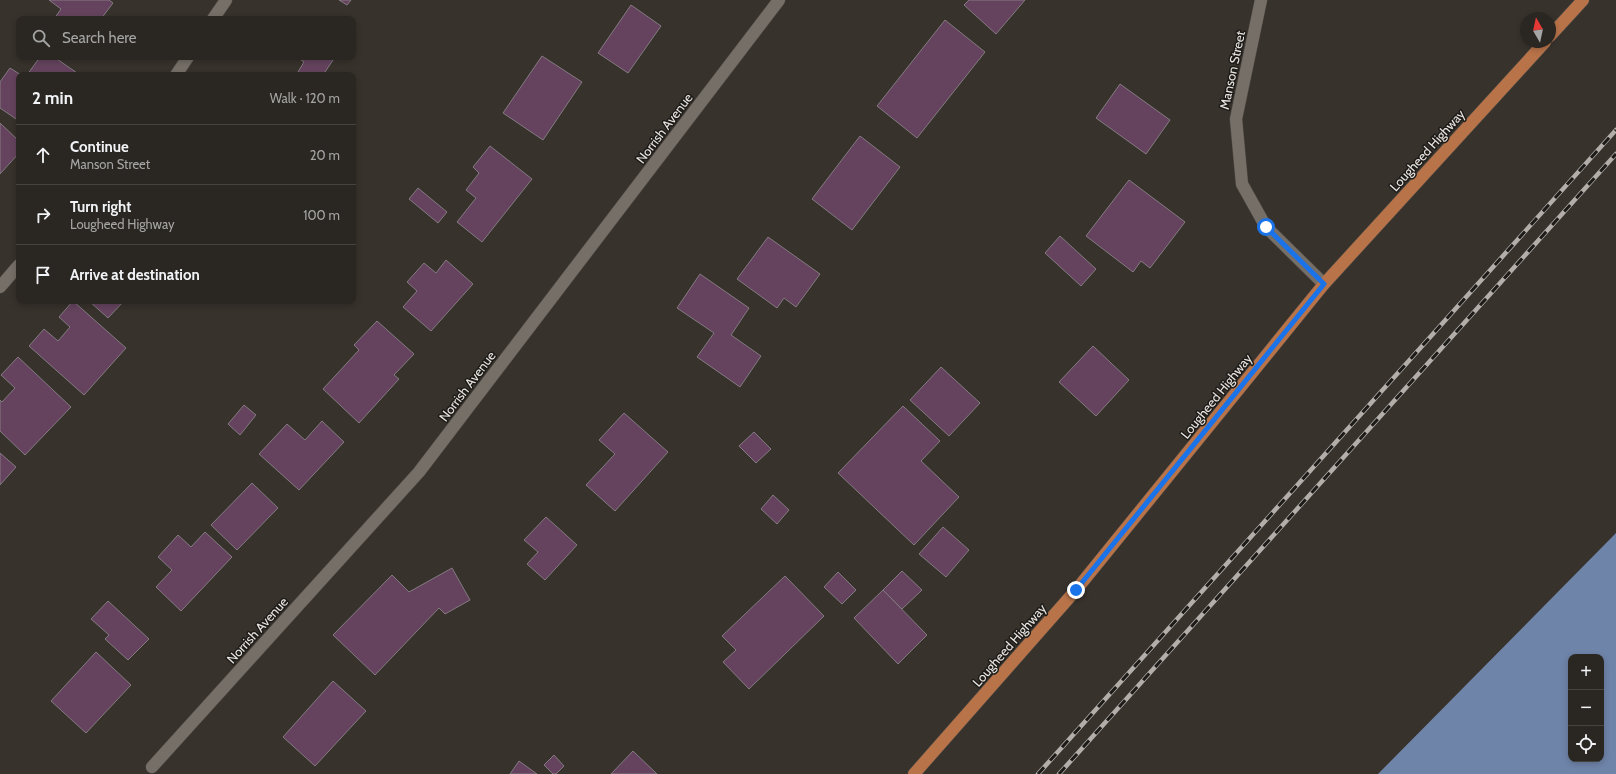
<!DOCTYPE html>
<html lang="en">
<head>
<meta charset="utf-8">
<style>
	body { margin:0; font-family:Cabin,sans-serif; background:#36322e; color:#f1f3f6 }
	.controls { position:absolute; right:12px; bottom:12px; display:grid; overflow:hidden; border-radius:8px; box-shadow:0 2px 6px #0003 }
	.controls button { width:36px; height:36px; display:grid; place-items:center; padding:0; border:0; border-bottom:1px solid #46433f; background:#2a2621; color:#f1f3f6; font:20px sans-serif }
	.compass { position:absolute; left:1520px; top:12px; width:36px; height:36px; border-radius:50%; background:#2a2621; box-shadow:0 2px 6px #0003; rotate:351deg }
	.stop { position:absolute; width:12px; height:12px; margin:-9px; border:3px solid #1a73e8; border-radius:50%; background:#fff }
	.stop.end { background:#1a73e8; border-color:#fff; box-shadow:0 1px 4px #0008 }
	.list { margin:0; padding:0; list-style:none }
	h2 { display:flex; justify-content:space-between; align-items:center; height:52px; margin:0; padding:0 16px; font-size:17px }
	h2 small { font-size:13px; font-weight:400; color:#a5a5a5 }
	.list li { display:grid; grid-template-columns:26px 1fr auto; gap:12px; align-items:center; box-sizing:border-box; height:60px; padding:0 16px; border-top:1px solid #46433f }
	.list b { display:block; font-size:15px; white-space:nowrap }
	.list p { margin:0; font-size:13px; white-space:nowrap; color:#a5a5a5 }
	.list em { font-size:13px; font-style:normal; color:#a5a5a5 }
	.icon { flex:none; width:22px; height:22px; fill:none; stroke:currentColor; stroke-width:2; stroke-linecap:round; stroke-linejoin:round }
	.map { position:relative; flex:none; width:1616px; height:774px; overflow:hidden }
	.search { position:absolute; background:#2a2621; box-shadow:0 2px 6px #0003; left:16px; top:16px; width:340px; height:44px; display:flex; align-items:center; gap:10px; box-sizing:border-box; padding:0 14px; border-radius:8px; color:#a5a5a5; font-size:15px }
	.panel { position:absolute; background:#2a2621; box-shadow:0 2px 6px #0003; left:16px; top:72px; width:340px; height:232px; border-radius:8px }
	.map>svg:first-child { display:block }
	.water { fill:#6f84a9; fill-rule:evenodd }
	.building { fill:#65435e; stroke:#837b81 }
	.lines { fill:none; stroke-linecap:round; stroke-linejoin:round }
	.minor-casing { stroke:#544f49; stroke-width:13 }
	.major-casing { stroke:#544f49; stroke-width:13 }
	.minor { stroke:#766f68; stroke-width:12 }
	.major { stroke:#b97349; stroke-width:12 }
	.rail-casing { stroke:#b3aeaa; stroke-width:4.5 }
	.rail { stroke:#1d1b18; stroke-width:3; stroke-dasharray:9; stroke-linecap:butt }
	.route { stroke:#1a73e8; stroke-width:5 }
	.labels { text-anchor:middle; stroke-width:3; stroke-linejoin:round; paint-order:stroke }
	.street-label { font-size:13px; fill:#e9e5e1; stroke:#1d1b18 }
</style>
</head>
<body>
<div class="map">
<svg width="1616" height="774" viewBox="0 0 1616 774">
	<rect width="100%" height="100%" fill="#38322c"/>
	<path class="water" d="M1616,533V774H1378ZM1571,657H1601V759H1571Z"/>
	<g class="building">
		<path d="M49,0H109L113,3L101,19H54L61,9Z"/>
		<path d="M339,0H351L347,5Z"/>
		<path d="M969,0H1025L996,34L964,5Z"/>
		<path d="M631,5L661,26L628,73L598,53Z"/>
		<path d="M945,20L985,52L917,138L877,106Z"/>
		<path d="M542,56L582,82L543,140L503,113Z"/>
		<path d="M40,57H54L80,75H27Z"/>
		<path d="M297,57H335L323,75H303L298,72L304,62Z"/>
		<path d="M10,68L21,75H19V121L0,108V82Z"/>
		<path d="M1120,84L1170,120L1146,154L1096,118Z"/>
		<path d="M0,123L19,141V153L0,174Z"/>
		<path d="M860,136L900,167L852,230L812,199Z"/>
		<path d="M490,146L532,179L482,242L457,222L476,198L466,190L479,173L473,167Z"/>
		<path d="M1129,180L1185,222L1150,268L1141,261L1133,272L1086,236Z"/>
		<path d="M418,188L447,212L438,223L409,199Z"/>
		<path d="M1060,236L1096,269L1081,286L1045,253Z"/>
		<path d="M768,237L820,274L796,307L784,298L777,308L737,279Z"/>
		<path d="M446,260L473,284L431,331L403,307L417,291L407,282L424,263L436,273Z"/>
		<path d="M700,274L749,308L731,335L761,356L740,387L697,357L714,333L677,308Z"/>
		<path d="M73,301L126,348L84,395L29,346L44,329L58,341L70,327L59,317Z"/>
		<path d="M89,301H124L108,318Z"/>
		<path d="M377,321L414,354L394,375L399,379L359,423L323,389L359,350L354,345Z"/>
		<path d="M1093,346L1129,380L1096,416L1059,382Z"/>
		<path d="M18,357L71,407L25,455L0,431V400L2,402L15,388L1,375Z"/>
		<path d="M941,367L980,403L949,436L910,400Z"/>
		<path d="M244,405L256,415L240,435L228,424Z"/>
		<path d="M903,406L940,441L921,461L959,497L914,545L838,473Z"/>
		<path d="M624,413L668,452L615,511L586,485L615,454L599,440Z"/>
		<path d="M322,421L344,442L299,490L259,454L287,424L305,440Z"/>
		<path d="M754,432L771,449L756,463L739,446Z"/>
		<path d="M0,453L16,467L0,485Z"/>
		<path d="M252,483L278,508L237,550L211,525Z"/>
		<path d="M773,495L789,510L777,524L761,509Z"/>
		<path d="M546,517L577,545L545,580L527,564L538,552L524,540Z"/>
		<path d="M943,527L969,550L946,577L919,554Z"/>
		<path d="M205,532L232,557L181,611L156,587L172,570L158,557L178,535L191,547Z"/>
		<path d="M452,568L470,600L445,614L439,608L375,675L333,635L392,575L409,592Z"/>
		<path d="M902,571L922,590L902,609L883,590Z"/>
		<path d="M838,572L856,590L842,604L824,587Z"/>
		<path d="M785,576L824,616L749,689L723,662L736,650L722,636Z"/>
		<path d="M883,590L927,635L898,664L854,618Z"/>
		<path d="M108,601L149,639L128,660L105,639L109,635L91,619Z"/>
		<path d="M96,652L131,685L86,733L51,701Z"/>
		<path d="M333,681L366,711L315,766L283,737Z"/>
		<path d="M633,751L657,774H611Z"/>
		<path d="M554,755L564,766L556,774H553L544,765Z"/>
		<path d="M519,761L537,774H510Z"/>
	</g>
	<g class="lines">
		<defs>
			<g id="minor">
				<path d="M1261,0L1236,119L1242,184L1266,227L1324,284"/>
				<path d="M213,19L226,0"/>
				<path d="M176,75L188,57"/>
				<path d="M0,287L19,265"/>
				<path d="M152,767L419,472L779,0"/>
			</g>
			<g id="major">
				<path d="M1550,36L1583,0"/>
				<path d="M914,774L1076,590L1324,284L1545,42"/>
			</g>
		</defs>
		<use href="#minor" class="minor-casing"/>
		<use href="#major" class="major-casing"/>
		<use href="#minor" class="minor"/>
		<use href="#major" class="major"/>
		<defs>
			<g id="rail">
				<path d="M1038,774L1616,130"/>
				<path d="M1059,774L1616,154"/>
			</g>
		</defs>
		<use href="#rail" class="rail-casing"/>
		<use href="#rail" class="rail"/>
	</g>
	<g class="lines">
		<path class="route" d="M1076,590L1324,284L1266,227"/>
	</g>
	<g class="labels">
		<g class="street-label">
			<text transform="translate(1232 70) rotate(-78)" y="5">Manson Street</text>
			<text transform="translate(664 128) rotate(-53)" y="5">Norrish Avenue</text>
			<text transform="translate(1427 150) rotate(-48)" y="5">Lougheed Highway</text>
			<text transform="translate(467 386) rotate(-53)" y="5">Norrish Avenue</text>
			<text transform="translate(1216 396) rotate(-51)" y="5">Lougheed Highway</text>
			<text transform="translate(257 630) rotate(-48)" y="5">Norrish Avenue</text>
			<text transform="translate(1009 645) rotate(-49)" y="5">Lougheed Highway</text>
		</g>
	</g>
</svg>
<div class="controls">
<button>+</button>
<button>−</button>
<button><svg class="icon" aria-label="locate" viewBox="0 0 24 24"><circle cx="12" cy="12" r="6"/><path d="M12 2v4M12 18v4M2 12h4M18 12h4"/></svg></button>
</div>
<svg class="compass" viewBox="-18 -18 36 36"><path d="M0-13l5 13h-10z" fill="#e53935"/><path d="M0 13l5-13h-10z" fill="#a5a5a5"/></svg>
<div class="stop" style="left:1266px;top:227px"></div>
<div class="stop end" style="left:1076px;top:590px"></div>
<div class="search"><svg class="icon" aria-label="search" viewBox="0 0 24 24"><circle cx="10" cy="10" r="6"/><path d="M15 15l6 6"/></svg>Search here</div>
<section class="panel">
<h2>2 min<small>Walk · 120 m</small></h2>
<ul class="list">
<li><svg class="icon" aria-label="ahead" viewBox="0 0 24 24"><path d="M12 20V5M6 11l6-6 6 6"/></svg><div><b>Continue</b><p>Manson Street</p></div><em>20 m</em></li>
<li><svg class="icon" aria-label="right" viewBox="0 0 24 24"><path d="M7 20v-9h11M14 6l5 5-5 5"/></svg><div><b>Turn right</b><p>Lougheed Highway</p></div><em>100 m</em></li>
<li><svg class="icon" aria-label="arrive" viewBox="0 0 24 24"><path d="M6 21V4h12l-3 4 3 4H6"/></svg><div><b>Arrive at destination</b></div></li>
</ul>
</section>
</div>
</body>
</html>
